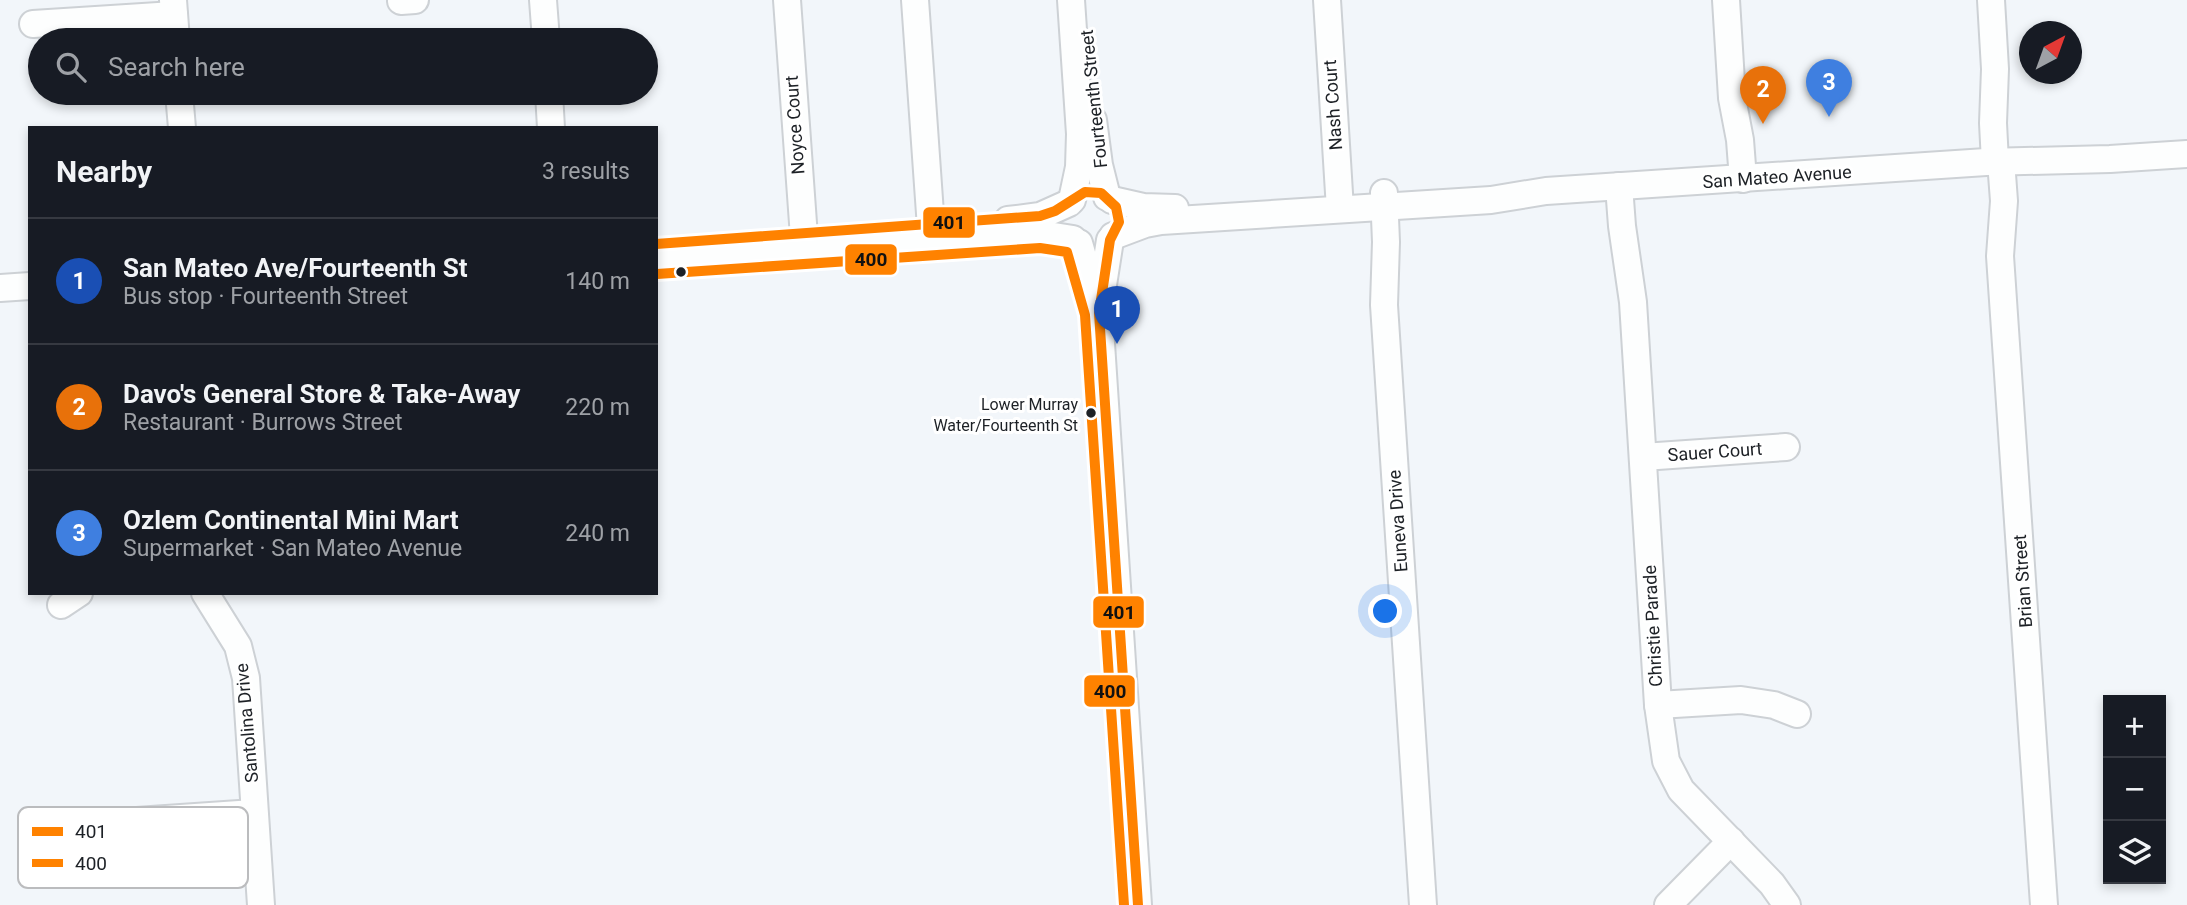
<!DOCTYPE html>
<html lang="en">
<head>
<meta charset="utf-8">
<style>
	body { margin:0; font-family:Roboto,sans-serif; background:#20242c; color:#f1f3f6 }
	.controls { position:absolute; right:21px; bottom:21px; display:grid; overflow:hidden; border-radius:0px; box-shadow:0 4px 10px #0003 }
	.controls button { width:63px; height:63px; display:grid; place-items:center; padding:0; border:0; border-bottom:2px solid #363941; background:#171b24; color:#f1f3f6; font:35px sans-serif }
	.compass { position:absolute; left:2019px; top:21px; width:63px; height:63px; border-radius:50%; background:#171b24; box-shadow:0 4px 10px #0003; rotate:41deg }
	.you { position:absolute; left:1386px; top:612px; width:24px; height:24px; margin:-18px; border:5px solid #fff; border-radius:50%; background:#1a73e8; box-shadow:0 0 0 10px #1a73e833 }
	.badge { display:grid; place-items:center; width:46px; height:46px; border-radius:50%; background:#ea580c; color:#fff; font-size:23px; font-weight:700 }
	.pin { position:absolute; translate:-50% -58px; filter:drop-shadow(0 2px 4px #0008) }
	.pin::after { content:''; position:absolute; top:37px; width:24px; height:21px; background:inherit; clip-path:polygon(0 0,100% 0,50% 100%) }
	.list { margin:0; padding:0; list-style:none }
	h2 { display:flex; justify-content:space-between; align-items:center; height:91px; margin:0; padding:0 28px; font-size:30px }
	h2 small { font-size:23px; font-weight:400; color:#9ea1a6 }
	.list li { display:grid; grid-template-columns:46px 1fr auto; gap:21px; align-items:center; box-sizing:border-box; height:126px; padding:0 28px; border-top:2px solid #363941 }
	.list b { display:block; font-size:26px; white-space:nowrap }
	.list p { margin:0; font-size:23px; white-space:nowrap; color:#9ea1a6 }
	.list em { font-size:23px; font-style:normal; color:#9ea1a6 }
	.icon { flex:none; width:38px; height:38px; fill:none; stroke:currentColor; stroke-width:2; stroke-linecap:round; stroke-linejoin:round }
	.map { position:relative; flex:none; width:2187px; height:905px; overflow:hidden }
	.search { position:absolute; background:#171b24; box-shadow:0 4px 10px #0003; left:28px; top:28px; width:630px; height:77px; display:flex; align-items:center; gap:18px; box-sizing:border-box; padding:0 24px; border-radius:38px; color:#9ea1a6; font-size:26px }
	.panel { position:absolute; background:#171b24; box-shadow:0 4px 10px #0003; left:28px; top:126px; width:630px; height:469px; border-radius:0px }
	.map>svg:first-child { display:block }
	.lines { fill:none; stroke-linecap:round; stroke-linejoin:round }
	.minor-casing { stroke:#cdd1d5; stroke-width:30 }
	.minor { stroke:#fdfefe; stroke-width:26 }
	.bus-1-casing { stroke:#fff; stroke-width:16 }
	.bus-2-casing { stroke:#fff; stroke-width:16 }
	.bus-1 { stroke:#ff8200; stroke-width:10 }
	.bus-2 { stroke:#ff8200; stroke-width:10 }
	.bus-dot { fill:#1d2126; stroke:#fff; stroke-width:2.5 }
	.labels { text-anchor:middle; stroke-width:6; stroke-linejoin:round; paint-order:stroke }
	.bus-label { font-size:16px; fill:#1d2126; stroke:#fff; text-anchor:end }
	.street-label { font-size:18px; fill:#1d2126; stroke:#fff }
	.key { fill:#fff; stroke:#bbbcbe; stroke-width:2 }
	.key-label { font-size:19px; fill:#1d2126 }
	.line-badge { stroke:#fff; stroke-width:2.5 }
	.pale-badge-label { font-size:19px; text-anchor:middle; font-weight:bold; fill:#111 }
</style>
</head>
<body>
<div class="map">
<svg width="2187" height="905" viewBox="0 0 2187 905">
	<rect width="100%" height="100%" fill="#f2f6fa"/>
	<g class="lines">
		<defs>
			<g id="minor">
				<path d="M173,0L176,40"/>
				<path d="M543,0L546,40"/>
				<path d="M787,0L805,251"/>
				<path d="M915,0L932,242"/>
				<path d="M1071,0L1080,134L1079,167L1072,200"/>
				<path d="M1327,0L1340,209"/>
				<path d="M1726,0L1732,98L1740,140L1743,179"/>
				<path d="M1991,0L1995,69L1993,123L1995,162"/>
				<path d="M401,1L415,0"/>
				<path d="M33,24L174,15"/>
				<path d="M179,93L182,128"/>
				<path d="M549,93L551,128"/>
				<path d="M1093,120L1099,165L1107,197"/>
				<path d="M2001,161L2004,201L2000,256L2044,905"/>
				<path d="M1619,186L1622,226L1633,302L1658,705L1666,761L1681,790L1772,884L1787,905"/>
				<path d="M1384,193L1386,242L1384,305L1423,905"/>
				<path d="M1112,200L1143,207L1175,208"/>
				<path d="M1008,220L1040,216L1069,203"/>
				<path d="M1113,236L1145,224L1161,221L1491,200L1546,191L1986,162L2110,159L2187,154"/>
				<path d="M1079,243L1099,313L1138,905"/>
				<path d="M656,260L1041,234L1073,239"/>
				<path d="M0,288L30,286"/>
				<path d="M1100,304L1110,240"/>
				<path d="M1643,457L1786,447"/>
				<path d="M205,593L238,646L246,678L261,905"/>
				<path d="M61,605L79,593"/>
				<path d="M1658,705L1741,700L1774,705L1797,714"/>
				<path d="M78,825L254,813"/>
				<path d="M1668,905L1731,841"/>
			</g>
		</defs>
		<use href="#minor" class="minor-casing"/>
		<use href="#minor" class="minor"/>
		<defs>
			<path id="bus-1" d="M656,244L1040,216L1055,211L1085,192L1101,193L1116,207L1119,222L1110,240L1099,313L1138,905"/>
			<path id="bus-2" d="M657,274L1040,248L1067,252L1085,315L1124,905"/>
		</defs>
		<use href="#bus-1" class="bus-1-casing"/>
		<use href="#bus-2" class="bus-2-casing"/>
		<use href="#bus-1" class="bus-1"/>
		<use href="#bus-2" class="bus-2"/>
	</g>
	<g class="bus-dot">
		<circle cx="681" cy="272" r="6"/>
		<circle cx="1091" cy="413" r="6"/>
	</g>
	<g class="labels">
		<g class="bus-label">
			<text x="1078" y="410">Lower Murray<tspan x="1078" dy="21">Water/Fourteenth St</tspan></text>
		</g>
		<g class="street-label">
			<text transform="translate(1094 99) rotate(-96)" y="6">Fourteenth Street</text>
			<text transform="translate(1333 105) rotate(-94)" y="6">Nash Court</text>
			<text transform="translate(795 125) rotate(-94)" y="6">Noyce Court</text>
			<text transform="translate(1777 177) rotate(-4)" y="6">San Mateo Avenue</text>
			<text transform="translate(1715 452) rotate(-4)" y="6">Sauer Court</text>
			<text transform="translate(1398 521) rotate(-94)" y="6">Euneva Drive</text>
			<text transform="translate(2023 581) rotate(-94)" y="6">Brian Street</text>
			<text transform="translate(1653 626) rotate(-93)" y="6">Christie Parade</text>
			<text transform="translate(247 723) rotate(-95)" y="6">Santolina Drive</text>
		</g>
	</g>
	<rect x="18" y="807" width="230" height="81" rx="10" class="key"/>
	<rect x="32" y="827" width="31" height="9" fill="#ff8200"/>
	<rect x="32" y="859" width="31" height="8" fill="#ff8200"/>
	<g class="key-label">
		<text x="75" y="838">401</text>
		<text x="75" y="870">400</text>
	</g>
	<g class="line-badge">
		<rect x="922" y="206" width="54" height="33" rx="7" fill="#ff8200"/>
		<rect x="844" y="243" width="54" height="33" rx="7" fill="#ff8200"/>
		<rect x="1092" y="595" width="53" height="34" rx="7" fill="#ff8200"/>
		<rect x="1083" y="674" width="53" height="34" rx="7" fill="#ff8200"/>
	</g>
	<g class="pale-badge-label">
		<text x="949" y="229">401</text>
		<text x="871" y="266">400</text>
		<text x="1119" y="619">401</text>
		<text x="1110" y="698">400</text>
	</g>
</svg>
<div class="controls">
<button>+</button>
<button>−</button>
<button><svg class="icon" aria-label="layers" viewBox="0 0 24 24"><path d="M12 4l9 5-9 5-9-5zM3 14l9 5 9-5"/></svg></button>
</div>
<svg class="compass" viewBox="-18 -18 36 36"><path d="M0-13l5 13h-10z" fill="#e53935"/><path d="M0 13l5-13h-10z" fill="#9ea1a6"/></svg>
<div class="you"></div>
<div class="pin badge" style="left:1117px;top:344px;background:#1a4fb4">1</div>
<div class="pin badge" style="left:1763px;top:124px;background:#e8710a">2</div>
<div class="pin badge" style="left:1829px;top:117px;background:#3f7fe0">3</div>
<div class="search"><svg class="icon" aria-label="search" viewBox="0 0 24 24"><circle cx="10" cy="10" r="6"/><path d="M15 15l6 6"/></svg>Search here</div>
<section class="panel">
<h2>Nearby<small>3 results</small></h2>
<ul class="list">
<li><span class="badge" style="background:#1a4fb4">1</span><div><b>San Mateo Ave/Fourteenth St</b><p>Bus stop · Fourteenth Street</p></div><em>140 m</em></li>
<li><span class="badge" style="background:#e8710a">2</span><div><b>Davo's General Store &amp; Take-Away</b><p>Restaurant · Burrows Street</p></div><em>220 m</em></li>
<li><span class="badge" style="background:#3f7fe0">3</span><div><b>Ozlem Continental Mini Mart</b><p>Supermarket · San Mateo Avenue</p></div><em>240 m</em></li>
</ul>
</section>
</div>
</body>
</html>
